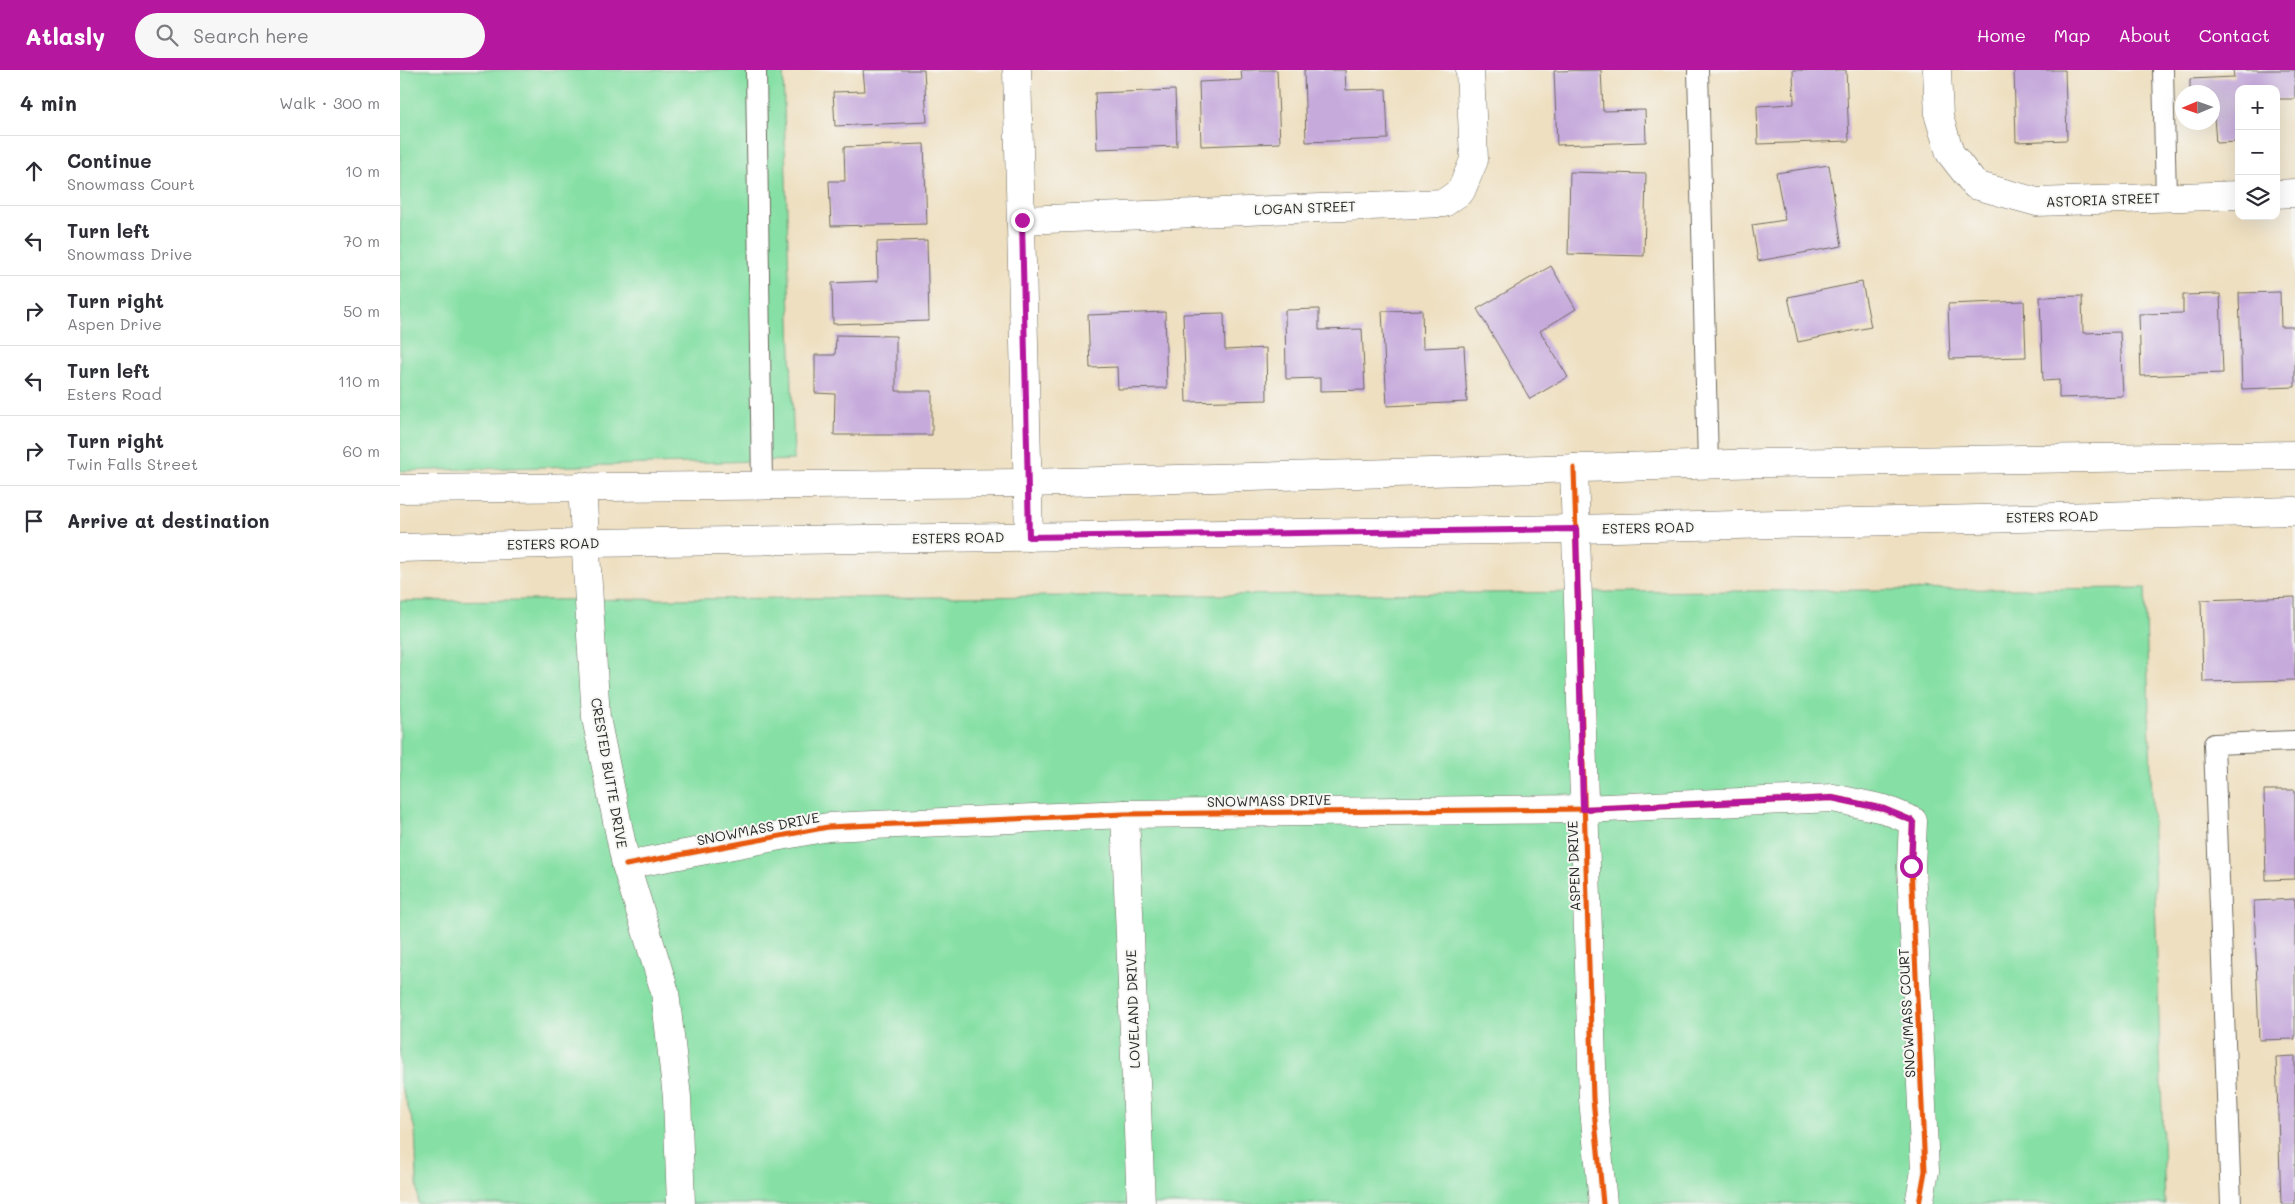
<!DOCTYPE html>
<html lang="en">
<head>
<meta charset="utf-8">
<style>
	body { margin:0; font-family:Mali,sans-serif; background:#f7f7f7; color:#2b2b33 }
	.controls { position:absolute; right:15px; top:15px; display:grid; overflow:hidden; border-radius:10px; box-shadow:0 5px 20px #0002 }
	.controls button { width:45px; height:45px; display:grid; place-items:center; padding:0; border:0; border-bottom:1px solid #e1e1e2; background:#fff; color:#2b2b33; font:25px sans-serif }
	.compass { position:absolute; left:1775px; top:15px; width:45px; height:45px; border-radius:50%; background:#fff; box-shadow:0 5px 20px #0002; rotate:268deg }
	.stop { position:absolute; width:15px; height:15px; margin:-11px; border:4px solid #b5179e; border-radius:50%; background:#fff }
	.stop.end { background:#b5179e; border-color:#fff; box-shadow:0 1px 5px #0008 }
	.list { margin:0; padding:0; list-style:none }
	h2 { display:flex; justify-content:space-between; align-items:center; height:65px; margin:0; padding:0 20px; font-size:21px }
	h2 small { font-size:16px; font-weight:400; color:#7c7c81 }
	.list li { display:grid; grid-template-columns:32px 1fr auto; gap:15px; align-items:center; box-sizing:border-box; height:70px; padding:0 20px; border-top:1px solid #e1e1e2 }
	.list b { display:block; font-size:19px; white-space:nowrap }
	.list p { margin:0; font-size:16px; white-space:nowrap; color:#7c7c81 }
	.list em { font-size:16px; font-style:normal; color:#7c7c81 }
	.icon { flex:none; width:28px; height:28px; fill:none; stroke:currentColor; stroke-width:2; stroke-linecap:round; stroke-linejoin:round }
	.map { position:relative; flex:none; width:1895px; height:1134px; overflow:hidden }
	header { display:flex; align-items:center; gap:30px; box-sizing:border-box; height:70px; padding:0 25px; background:#b5179e; color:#fff }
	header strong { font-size:24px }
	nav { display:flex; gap:28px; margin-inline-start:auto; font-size:18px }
	.search { width:350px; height:45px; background:#f7f7f7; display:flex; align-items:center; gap:12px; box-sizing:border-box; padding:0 18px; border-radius:28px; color:#7c7c81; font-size:19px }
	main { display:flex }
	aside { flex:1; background:#fff }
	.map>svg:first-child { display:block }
	.green { fill:#86e0a5; stroke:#588668 }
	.building { fill:#c6aadc }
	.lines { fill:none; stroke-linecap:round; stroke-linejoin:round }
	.lane-casing { stroke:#6f6a5f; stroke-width:22 }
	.street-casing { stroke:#6f6a5f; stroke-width:29 }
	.secondary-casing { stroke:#6f6a5f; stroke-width:29 }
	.lane { stroke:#fff; stroke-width:20 }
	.street { stroke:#fff; stroke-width:28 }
	.secondary { stroke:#fff; stroke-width:28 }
	.cycleway-casing { stroke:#f6f6f2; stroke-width:8 }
	.cycleway { stroke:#e8590c; stroke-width:5 }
	.route { stroke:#b5179e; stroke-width:6 }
	.labels { text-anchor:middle; stroke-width:4; stroke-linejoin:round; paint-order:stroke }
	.street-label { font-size:14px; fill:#2b2b2b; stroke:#f6f6f2 }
</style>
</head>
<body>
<header>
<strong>Atlasly</strong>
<div class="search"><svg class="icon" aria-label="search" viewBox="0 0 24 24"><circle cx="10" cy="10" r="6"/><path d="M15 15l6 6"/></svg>Search here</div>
<nav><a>Home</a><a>Map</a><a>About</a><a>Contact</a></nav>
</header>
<main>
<aside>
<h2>4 min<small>Walk · 300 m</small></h2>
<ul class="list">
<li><svg class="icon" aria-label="ahead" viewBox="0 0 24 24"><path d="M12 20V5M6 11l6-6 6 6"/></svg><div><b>Continue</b><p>Snowmass Court</p></div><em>10 m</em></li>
<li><svg class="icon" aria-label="left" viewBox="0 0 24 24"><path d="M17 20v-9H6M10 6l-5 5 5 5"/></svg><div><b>Turn left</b><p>Snowmass Drive</p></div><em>70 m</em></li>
<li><svg class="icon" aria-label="right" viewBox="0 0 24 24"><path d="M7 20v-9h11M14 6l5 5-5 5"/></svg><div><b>Turn right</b><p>Aspen Drive</p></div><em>50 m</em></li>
<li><svg class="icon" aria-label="left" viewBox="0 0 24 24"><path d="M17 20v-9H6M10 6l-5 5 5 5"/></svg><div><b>Turn left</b><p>Esters Road</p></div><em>110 m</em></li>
<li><svg class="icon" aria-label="right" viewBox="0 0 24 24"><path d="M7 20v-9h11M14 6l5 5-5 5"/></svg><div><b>Turn right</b><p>Twin Falls Street</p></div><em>60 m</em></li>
<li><svg class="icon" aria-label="arrive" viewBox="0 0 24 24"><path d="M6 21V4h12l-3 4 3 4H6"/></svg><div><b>Arrive at destination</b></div></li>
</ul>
</aside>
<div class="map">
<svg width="1895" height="1134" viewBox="0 0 1895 1134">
	<rect width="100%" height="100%" fill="#f6f6f2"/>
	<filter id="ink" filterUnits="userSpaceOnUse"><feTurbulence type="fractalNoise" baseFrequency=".02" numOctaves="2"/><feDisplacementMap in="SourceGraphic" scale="10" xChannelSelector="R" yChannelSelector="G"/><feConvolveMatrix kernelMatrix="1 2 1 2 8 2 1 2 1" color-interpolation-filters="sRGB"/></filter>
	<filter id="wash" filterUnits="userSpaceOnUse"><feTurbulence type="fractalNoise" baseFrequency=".0096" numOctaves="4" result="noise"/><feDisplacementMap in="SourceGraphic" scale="20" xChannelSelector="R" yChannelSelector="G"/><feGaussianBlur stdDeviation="1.12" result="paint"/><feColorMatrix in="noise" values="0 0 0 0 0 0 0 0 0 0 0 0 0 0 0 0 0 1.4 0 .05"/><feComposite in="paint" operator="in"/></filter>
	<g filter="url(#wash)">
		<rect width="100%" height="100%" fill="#eedfc0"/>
		<g class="green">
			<path d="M0,0H383L394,390L0,401Z"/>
			<path d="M1745,518L1765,1134H18L15,1059L0,1013V531Z"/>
		</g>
		<g id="blocks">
			<g class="building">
				<path d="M463,0H524L527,52L435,56L433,22L465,21Z"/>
				<path d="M841,0H877L880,73L801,76L799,12L842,10Z"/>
				<path d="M904,0H945L946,20L986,19L988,69L906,72Z"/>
				<path d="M1201,0L1203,41L1245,40L1246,72L1157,75L1154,1Z"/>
				<path d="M1393,0H1446L1449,71L1358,74L1357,36L1394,34Z"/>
				<path d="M1614,0H1665L1667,70L1616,72Z"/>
				<path d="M1833,0H1895V29H1876V19H1839V72L1816,73L1812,22H1790V9L1834,7Z"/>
				<path d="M775,20L777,76L697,79L695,23Z"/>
				<path d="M524,74L527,154L431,156L429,111H445L444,77Z"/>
				<path d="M1429,95L1442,176L1358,191L1352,155L1385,150L1376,103Z"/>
				<path d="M1170,102L1246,104L1244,186L1168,184Z"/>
				<path d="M527,170L529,251L433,254L432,213L478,211L477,172Z"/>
				<path d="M1151,196L1176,239L1140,261L1168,307L1130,329L1077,239Z"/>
				<path d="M1462,212L1471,257L1398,272L1388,227Z"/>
				<path d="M1880,222L1881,257H1895V317L1842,319L1839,223Z"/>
				<path d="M1820,224L1823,303L1741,306L1739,244L1783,243V225Z"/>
				<path d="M1682,226L1683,263L1720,262L1723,326L1659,328V310L1643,311L1640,227Z"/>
				<path d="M1624,231L1626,287L1550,289L1548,234Z"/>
				<path d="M919,239V260L962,259L965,320L920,321V308L886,309L885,240Z"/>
				<path d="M1022,240L1023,278L1064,276L1067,332L987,336L982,241Z"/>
				<path d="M765,242L767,318L718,319L717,297L690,298L688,245Z"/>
				<path d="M824,243L825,280L866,278L867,330L786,332L783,244Z"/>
				<path d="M436,265L496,266V321H532V365H434L435,324L415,323V285H435Z"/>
				<path d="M1895,527V610L1803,612L1801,530Z"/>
				<path d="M1864,720H1895V809L1866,810Z"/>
				<path d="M1895,829V969L1859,970L1854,831Z"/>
				<path d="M1895,986V1134H1881L1876,987Z"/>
			</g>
		</g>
	</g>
	<g filter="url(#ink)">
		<use href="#blocks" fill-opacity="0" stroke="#6f6a5f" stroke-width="1"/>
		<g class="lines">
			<defs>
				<g id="lane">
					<path d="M356,0L362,415"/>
					<path d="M1298,0L1308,394"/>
					<path d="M1763,0L1766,128"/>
					<path d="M1831,1134L1814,674L1895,671"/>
				</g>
				<g id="street">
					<path d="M617,0L629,467"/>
					<path d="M1537,0L1539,47L1550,83L1575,115L1637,132L1839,125"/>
					<path d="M1876,124L1895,123"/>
					<path d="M622,150L1044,133L1061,121L1074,90L1070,0"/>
					<path d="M1174,398L1193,1029L1203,1134"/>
					<path d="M182,416L196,648L226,795L265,922L277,1027L281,1134"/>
					<path d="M725,744L741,1134"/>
					<path d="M226,795L428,757L725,744L1183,739L1433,728L1484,739L1513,751L1511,796L1525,1101L1519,1134"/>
				</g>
				<g id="secondary">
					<path d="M0,419L627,413L1366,393L1895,385"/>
					<path d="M0,478L186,473L1176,459L1895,441"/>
				</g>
			</defs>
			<use href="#lane" class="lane-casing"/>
			<use href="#street" class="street-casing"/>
			<use href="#secondary" class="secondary-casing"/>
			<use href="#lane" class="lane"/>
			<use href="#street" class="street"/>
			<use href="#secondary" class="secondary"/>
			<defs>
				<g id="cycleway">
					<path d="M1174,398L1193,1029L1203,1134"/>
					<path d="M226,795L428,757L725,744L1183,739L1433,728L1484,739L1513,751L1511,796L1525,1101L1519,1134"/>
				</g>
			</defs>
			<use href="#cycleway" class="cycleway-casing"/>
			<use href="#cycleway" class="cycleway"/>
		</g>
	</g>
	<g class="lines" filter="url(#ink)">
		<path class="route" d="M622,150L629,467L1176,459L1183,739L1432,728L1484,739L1513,751L1511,796"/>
	</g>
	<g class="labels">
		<g class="street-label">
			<text transform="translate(1703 130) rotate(-2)" y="5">ASTORIA STREET</text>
			<text transform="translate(905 138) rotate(-2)" y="5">LOGAN STREET</text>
			<text transform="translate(1652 447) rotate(-1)" y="5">ESTERS ROAD</text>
			<text transform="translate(1248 458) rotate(-1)" y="5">ESTERS ROAD</text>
			<text transform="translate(558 468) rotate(-1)" y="5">ESTERS ROAD</text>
			<text transform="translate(153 474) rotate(-1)" y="5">ESTERS ROAD</text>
			<text transform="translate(209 703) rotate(80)" y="5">CRESTED BUTTE DRIVE</text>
			<text transform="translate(869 731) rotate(-1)" y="5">SNOWMASS DRIVE</text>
			<text transform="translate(358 759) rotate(-11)" y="5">SNOWMASS DRIVE</text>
			<text transform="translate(1174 796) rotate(-92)" y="5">ASPEN DRIVE</text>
			<text transform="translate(733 939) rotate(-92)" y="5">LOVELAND DRIVE</text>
			<text transform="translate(1507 943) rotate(-93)" y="5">SNOWMASS COURT</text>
		</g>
	</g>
</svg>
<div class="controls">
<button>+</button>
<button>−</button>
<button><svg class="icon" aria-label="layers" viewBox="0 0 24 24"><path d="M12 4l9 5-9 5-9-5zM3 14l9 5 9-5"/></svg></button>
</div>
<svg class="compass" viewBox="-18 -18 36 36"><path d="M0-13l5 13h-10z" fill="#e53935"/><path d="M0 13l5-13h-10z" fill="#7c7c81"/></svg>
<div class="stop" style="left:1511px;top:796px"></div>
<div class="stop end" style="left:622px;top:150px"></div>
</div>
</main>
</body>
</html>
